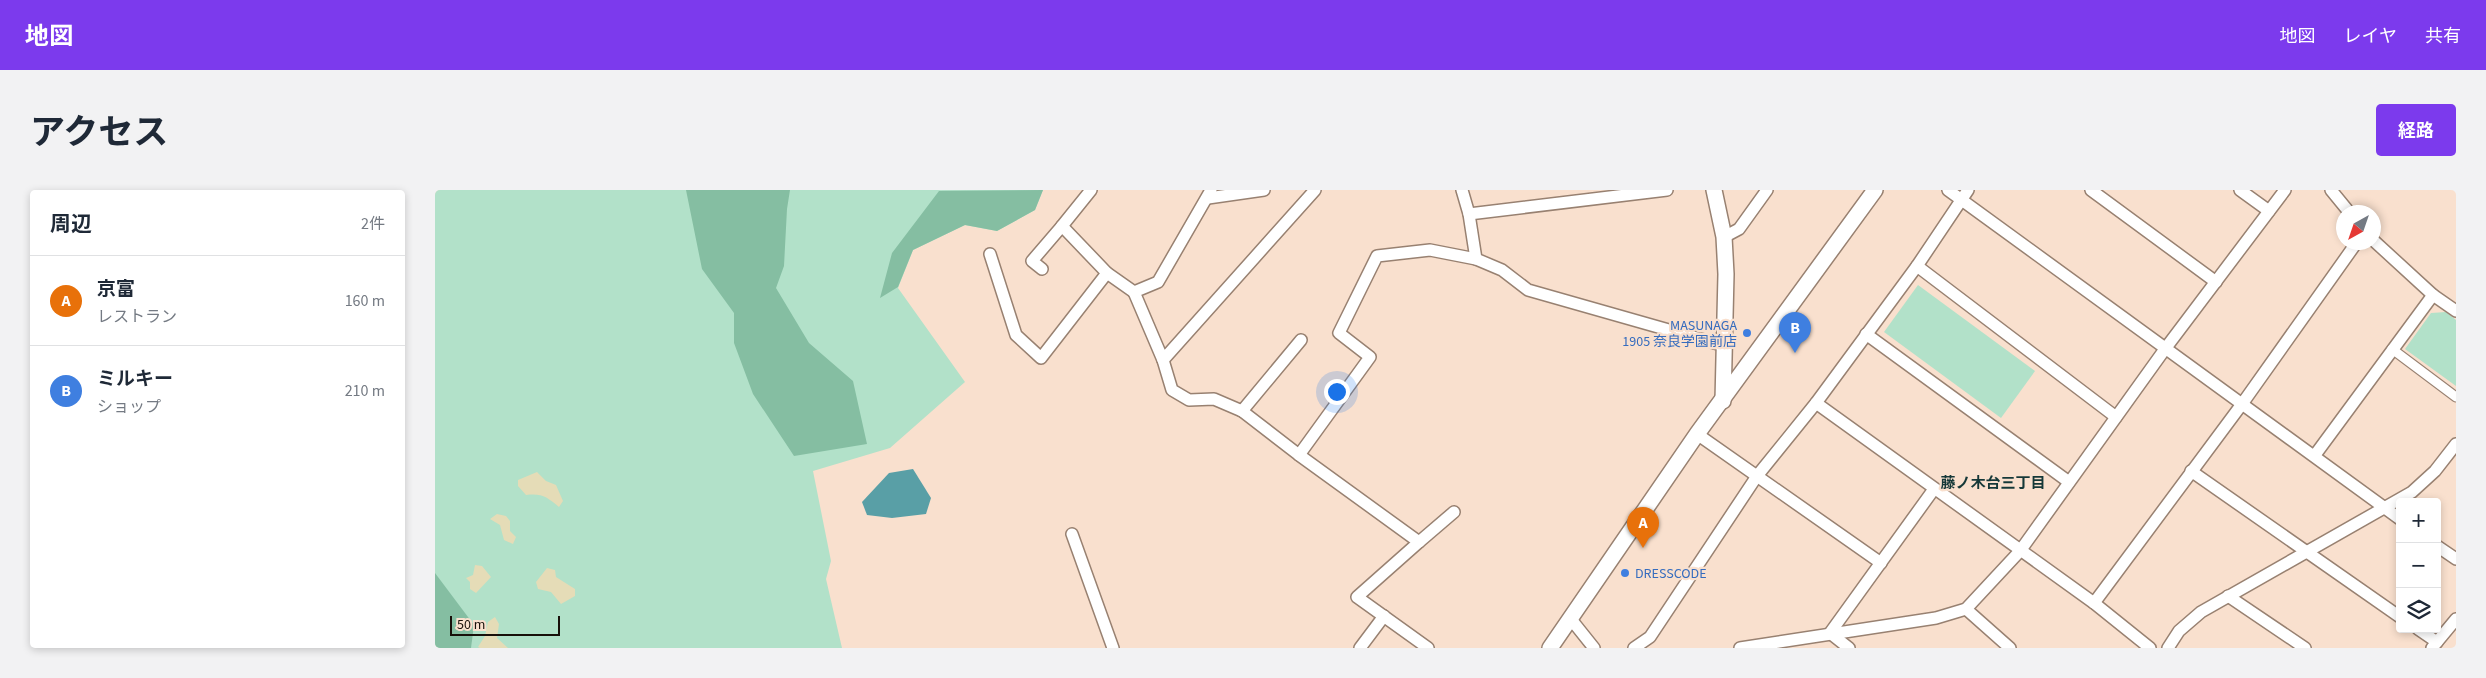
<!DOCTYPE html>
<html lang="ja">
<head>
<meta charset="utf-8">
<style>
	body { margin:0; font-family:"Source Sans 3","Noto Sans JP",sans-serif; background:#f2f2f3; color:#1f2937 }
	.controls { position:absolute; right:15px; bottom:15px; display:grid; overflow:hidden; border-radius:5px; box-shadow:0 2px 8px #0003 }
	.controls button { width:45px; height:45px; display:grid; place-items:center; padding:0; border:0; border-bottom:1px solid #e0e1e3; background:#fff; color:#1f2937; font:25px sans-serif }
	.compass { position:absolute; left:1901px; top:15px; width:45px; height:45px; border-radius:50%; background:#fff; box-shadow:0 2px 8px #0003; rotate:220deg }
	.scale { position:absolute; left:15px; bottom:12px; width:110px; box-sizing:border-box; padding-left:5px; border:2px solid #18100a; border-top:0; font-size:14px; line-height:18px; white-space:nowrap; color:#18100a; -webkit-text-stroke:4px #f9e0ce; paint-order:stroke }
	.you { position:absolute; left:901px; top:201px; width:18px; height:18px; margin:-12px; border:4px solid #fff; border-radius:50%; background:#1a73e8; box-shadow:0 0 0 8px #1a73e833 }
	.badge { display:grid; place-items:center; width:32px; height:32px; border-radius:50%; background:#7c3aed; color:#fff; font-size:16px; font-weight:700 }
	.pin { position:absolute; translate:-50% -41px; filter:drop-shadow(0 1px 2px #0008) }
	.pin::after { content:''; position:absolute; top:26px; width:18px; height:15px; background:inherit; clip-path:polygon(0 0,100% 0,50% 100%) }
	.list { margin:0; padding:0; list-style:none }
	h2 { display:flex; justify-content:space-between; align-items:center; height:65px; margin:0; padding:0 20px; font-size:21px }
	h2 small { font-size:16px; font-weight:400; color:#747a83 }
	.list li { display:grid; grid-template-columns:32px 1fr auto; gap:15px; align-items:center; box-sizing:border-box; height:90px; padding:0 20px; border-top:1px solid #e0e1e3 }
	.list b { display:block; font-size:19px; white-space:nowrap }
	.list p { margin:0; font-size:16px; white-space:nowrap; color:#747a83 }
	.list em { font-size:16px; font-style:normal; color:#747a83 }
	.icon { flex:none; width:28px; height:28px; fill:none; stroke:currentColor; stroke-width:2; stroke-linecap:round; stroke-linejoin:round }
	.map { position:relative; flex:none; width:2021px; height:458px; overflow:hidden; border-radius:5px }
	header { display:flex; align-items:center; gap:30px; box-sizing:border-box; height:70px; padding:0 25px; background:#7c3aed; color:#fff }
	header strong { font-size:24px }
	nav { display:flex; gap:28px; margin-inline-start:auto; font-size:18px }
	.intro { display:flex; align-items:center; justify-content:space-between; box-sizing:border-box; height:120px; padding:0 30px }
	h1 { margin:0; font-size:35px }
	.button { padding:12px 22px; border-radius:5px; background:#7c3aed; color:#fff; font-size:18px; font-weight:700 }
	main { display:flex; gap:30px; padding:0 30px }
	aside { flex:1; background:#fff; border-radius:5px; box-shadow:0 2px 8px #0003 }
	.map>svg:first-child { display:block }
	.green { fill:#b2e1c9 }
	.forest { fill:#85bea2 }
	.sand { fill:#e5dcb7 }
	.water { fill:#599fa6 }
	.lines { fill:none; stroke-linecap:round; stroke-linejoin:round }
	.pedestrian-casing { stroke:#988171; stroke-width:11 }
	.minor-casing { stroke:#988171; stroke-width:14 }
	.tertiary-casing { stroke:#988171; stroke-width:18 }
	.pedestrian { stroke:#fff; stroke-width:9 }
	.minor { stroke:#fff; stroke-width:11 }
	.tertiary { stroke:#fff; stroke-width:15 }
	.shop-dot { fill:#3f7fe0; stroke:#f9e0ce; stroke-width:2 }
	.labels { text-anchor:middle; stroke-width:4.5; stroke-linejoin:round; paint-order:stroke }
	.shop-label { font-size:14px; fill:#366cbe; stroke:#f9e0ce; text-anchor:end }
	.neighbourhood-label { font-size:15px; font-weight:bold; fill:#153838; stroke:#f9e0ce }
</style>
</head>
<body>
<header>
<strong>地図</strong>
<nav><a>地図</a><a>レイヤ</a><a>共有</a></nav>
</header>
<div class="intro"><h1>アクセス</h1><a class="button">経路</a></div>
<main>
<aside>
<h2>周辺<small>2件</small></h2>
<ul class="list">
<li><span class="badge" style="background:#e8710a">A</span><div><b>京富</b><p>レストラン</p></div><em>160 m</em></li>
<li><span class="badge" style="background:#3f7fe0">B</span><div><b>ミルキー</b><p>ショップ</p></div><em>210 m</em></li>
</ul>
</aside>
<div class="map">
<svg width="2021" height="458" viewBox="0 0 2021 458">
	<rect width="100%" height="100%" fill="#f9e0ce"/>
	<g class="green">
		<path d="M0,0H608L600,20L562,41L530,35L478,60L463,98L530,192L455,258L378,281L396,371L391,389L407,458H0Z"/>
		<path d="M1483,95L1600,181L1566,228L1449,142Z"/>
		<path d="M2011,122L2021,130V196L1970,159L1996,123Z"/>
	</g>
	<g class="forest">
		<path d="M251,0H355L352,19L349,76L341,98L374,153L418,191L432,254L359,266L318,204L299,153V123L267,79Z"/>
		<path d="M608,0L600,20L562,41L530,35L478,60L463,97L445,108L457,63L504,1Z"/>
		<path d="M0,383L39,435L36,458H0Z"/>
	</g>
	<g class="sand">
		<path d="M102,282L111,291L121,295L128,311L124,317C112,307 107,303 91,305L83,296V290Z"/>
		<path d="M62,324L71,326L75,331V341L81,347L78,354L69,350L65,335L55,329Z"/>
		<path d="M40,375L47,376L56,387L41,403L35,399V392L31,388L38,385Z"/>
		<path d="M112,378L120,380L121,387L140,399V406L126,414L116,402L103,399L101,392Z"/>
		<path d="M60,427L64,434L62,448L73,458H45L43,457L50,446L53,432Z"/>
	</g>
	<path class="water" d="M478,279L496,308L491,324L457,328L432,325L427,312L454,283Z"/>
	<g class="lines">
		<defs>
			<path id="pedestrian" d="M1957,159L2021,207"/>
			<g id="minor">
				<path d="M656,0L627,36L672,83L699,102"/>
				<path d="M776,0L723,92L699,102L728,170L880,0"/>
				<path d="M1027,0L1034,24L1041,69L1067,80L1093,100L1290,156"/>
				<path d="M1513,0L1965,329"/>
				<path d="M1656,0L1781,92"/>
				<path d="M1805,0L1834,21"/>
				<path d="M1896,0L1914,22"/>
				<path d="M773,8L829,0"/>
				<path d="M1034,24L1232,0"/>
				<path d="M1289,47L1304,39L1332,0"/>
				<path d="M1938,50L1998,105L2021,121"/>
				<path d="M555,64L581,145L606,168L672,83"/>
				<path d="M1482,76L1681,227"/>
				<path d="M607,79L597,71L627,36"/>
				<path d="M1431,144L1634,292"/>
				<path d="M728,170L737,200L754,210L779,209L807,221L864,265L935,167L904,143L942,66L995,60L1041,69"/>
				<path d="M1381,213L1659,413L1715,458"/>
				<path d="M807,221L866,150"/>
				<path d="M1262,244L1446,373"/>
				<path d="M864,265L984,352L922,407L993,458"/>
				<path d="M1880,265L1998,105"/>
				<path d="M1756,281L1965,427"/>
				<path d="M637,344L678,458"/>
				<path d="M984,352L1019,322"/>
				<path d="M2002,356L2021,369"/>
				<path d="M1793,406L1870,458"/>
				<path d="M1659,413L1807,214L1922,52"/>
				<path d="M1531,419L1575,458"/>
				<path d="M1135,428L1159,458"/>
				<path d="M1983,439L2002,452"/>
				<path d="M925,458L949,426"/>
				<path d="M1199,458L1215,447L1322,286L1381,213L1482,76L1533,0"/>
				<path d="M1305,458L1501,428L1531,419L1585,361L1730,159L1850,0"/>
				<path d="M1414,458L1395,443L1499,299"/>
				<path d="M1733,458L1744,441L1766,422L1977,302L2000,281L2021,254"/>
				<path d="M1997,458L2021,429"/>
			</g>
			<g id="tertiary">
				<path d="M1279,0L1289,47L1291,84L1288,211"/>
				<path d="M1115,458L1262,244L1440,0"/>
			</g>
		</defs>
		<use href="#pedestrian" class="pedestrian-casing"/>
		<use href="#minor" class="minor-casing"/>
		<use href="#tertiary" class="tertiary-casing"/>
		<use href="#pedestrian" class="pedestrian"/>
		<use href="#minor" class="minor"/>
		<use href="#tertiary" class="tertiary"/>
	</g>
	<g class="shop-dot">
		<circle cx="1312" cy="143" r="5"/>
		<circle cx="1190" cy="383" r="5"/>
	</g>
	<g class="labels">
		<g class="shop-label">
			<text x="1302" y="140">MASUNAGA<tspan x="1302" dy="16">1905 奈良学園前店</tspan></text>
			<text x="1200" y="388" text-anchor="start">DRESSCODE</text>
		</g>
		<g class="neighbourhood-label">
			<text x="1558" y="298">藤ノ木台三丁目</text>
		</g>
	</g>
</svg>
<div class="controls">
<button>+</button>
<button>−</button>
<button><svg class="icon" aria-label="layers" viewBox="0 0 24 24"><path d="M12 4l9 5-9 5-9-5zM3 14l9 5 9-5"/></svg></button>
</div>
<svg class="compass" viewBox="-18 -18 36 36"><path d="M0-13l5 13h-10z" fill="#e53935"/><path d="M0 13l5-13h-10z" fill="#747a83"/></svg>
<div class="scale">50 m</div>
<div class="you"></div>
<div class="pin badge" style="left:1208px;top:358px;background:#e8710a">A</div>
<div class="pin badge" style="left:1360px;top:163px;background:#3f7fe0">B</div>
</div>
</main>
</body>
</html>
